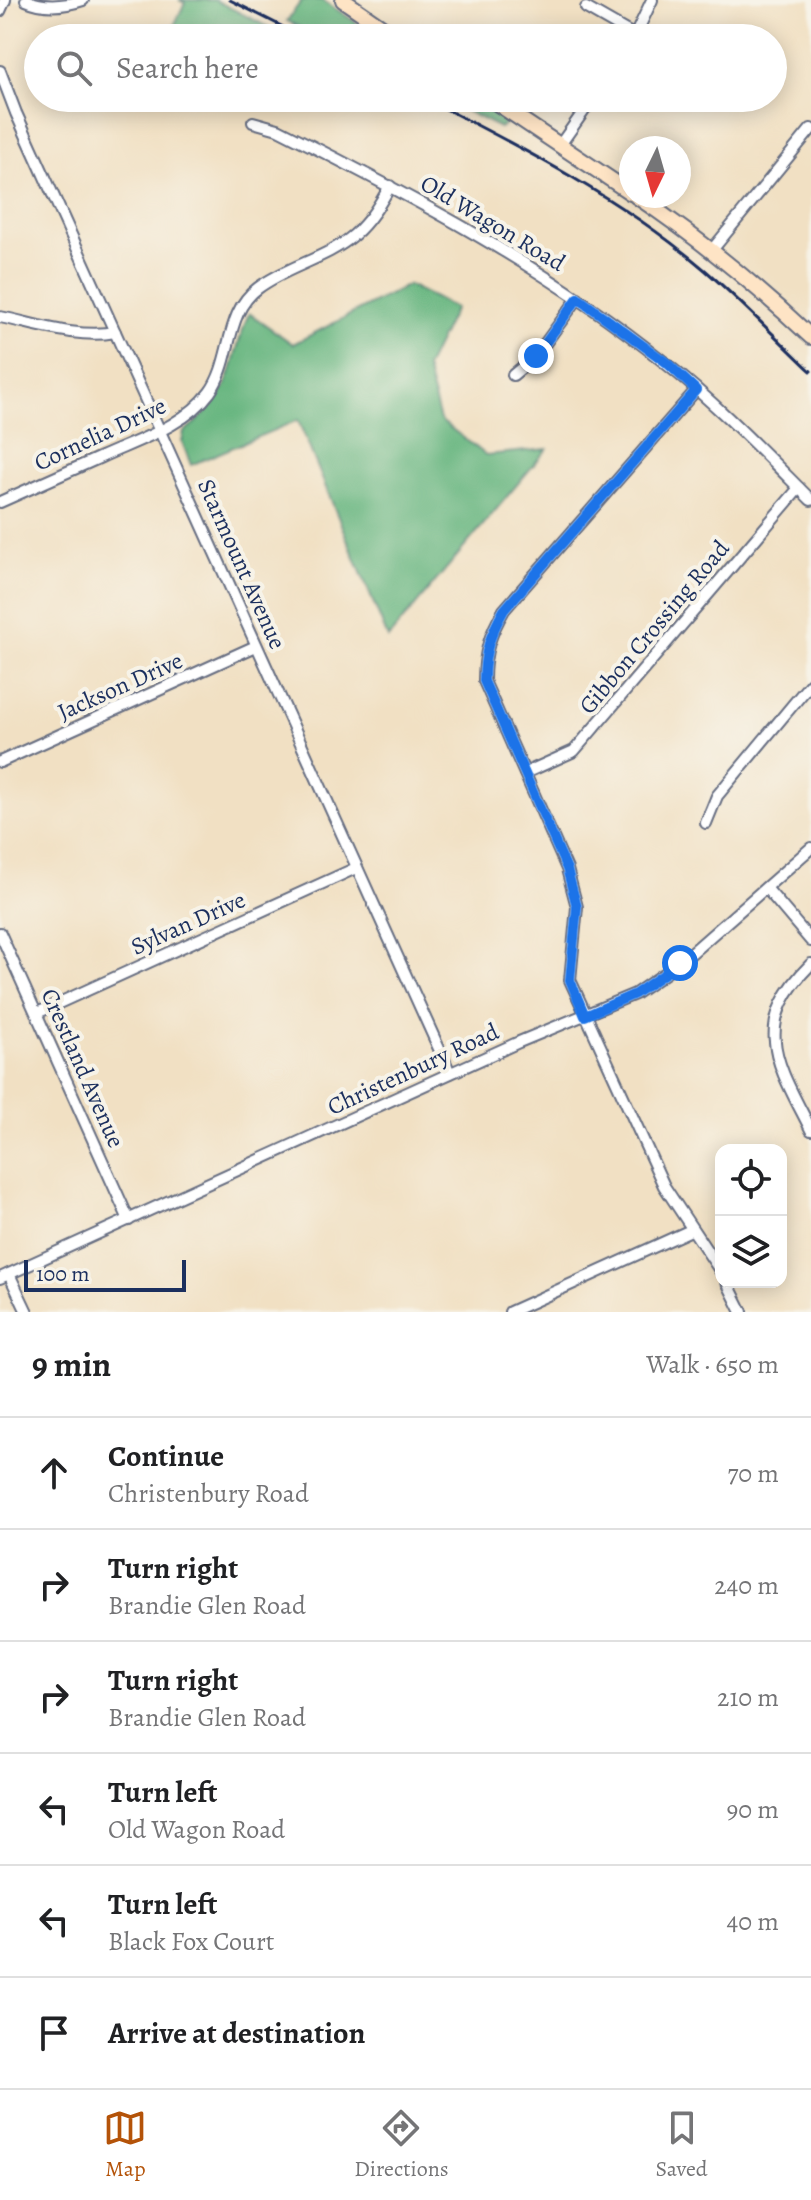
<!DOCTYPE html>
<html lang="en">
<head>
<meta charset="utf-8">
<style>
	body { margin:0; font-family:Alegreya,serif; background:#f6f6f6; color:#202124 }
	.controls { position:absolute; right:24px; bottom:24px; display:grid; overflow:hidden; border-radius:16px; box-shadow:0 4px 20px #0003 }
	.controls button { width:72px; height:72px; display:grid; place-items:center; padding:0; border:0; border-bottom:2px solid #e0e0e0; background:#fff; color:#202124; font:40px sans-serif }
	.compass { position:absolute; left:619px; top:136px; width:72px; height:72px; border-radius:50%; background:#fff; box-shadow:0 4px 20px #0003; rotate:185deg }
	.scale { position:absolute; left:24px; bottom:20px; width:162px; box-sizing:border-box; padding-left:8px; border:4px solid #1b2f5e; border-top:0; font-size:22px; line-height:28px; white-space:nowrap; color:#1b2f5e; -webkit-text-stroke:6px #f7f3e8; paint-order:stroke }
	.stop { position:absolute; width:24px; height:24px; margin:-18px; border:6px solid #1a73e8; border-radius:50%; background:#fff }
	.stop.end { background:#1a73e8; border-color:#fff; box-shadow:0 2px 8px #0008 }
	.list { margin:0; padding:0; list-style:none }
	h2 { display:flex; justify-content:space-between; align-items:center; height:104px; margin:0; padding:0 32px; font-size:34px }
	h2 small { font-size:26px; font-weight:400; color:#757577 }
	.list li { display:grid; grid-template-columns:52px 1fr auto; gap:24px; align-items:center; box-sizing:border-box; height:112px; padding:0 32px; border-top:2px solid #e0e0e0 }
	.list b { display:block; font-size:30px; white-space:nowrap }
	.list p { margin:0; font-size:26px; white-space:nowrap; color:#757577 }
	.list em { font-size:26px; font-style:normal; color:#757577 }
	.icon { flex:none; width:44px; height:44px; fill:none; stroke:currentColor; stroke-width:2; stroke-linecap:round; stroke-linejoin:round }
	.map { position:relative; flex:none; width:811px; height:1312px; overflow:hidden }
	.search { position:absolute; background:#fff; box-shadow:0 4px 20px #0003; left:24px; right:24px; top:24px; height:88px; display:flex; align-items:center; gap:20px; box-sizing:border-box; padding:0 28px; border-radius:44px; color:#757577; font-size:30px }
	.sheet { height:776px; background:#fff }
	nav { display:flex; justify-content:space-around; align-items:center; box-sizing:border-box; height:112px; border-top:2px solid #e0e0e0; background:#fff; font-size:22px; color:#757577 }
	nav a { display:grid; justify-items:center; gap:4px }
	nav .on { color:#b45309 }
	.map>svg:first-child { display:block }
	.forest { fill:#68b680; stroke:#42726f; stroke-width:2 }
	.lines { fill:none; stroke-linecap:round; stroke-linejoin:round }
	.minor-casing { stroke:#666d81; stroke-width:14 }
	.secondary-casing { stroke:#666d81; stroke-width:18 }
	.minor { stroke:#fff; stroke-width:10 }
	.secondary { stroke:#fee4c5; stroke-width:14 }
	.rail { stroke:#1b2f5e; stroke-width:3 }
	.route { stroke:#1a73e8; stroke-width:10 }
	.labels { text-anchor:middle; stroke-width:8; stroke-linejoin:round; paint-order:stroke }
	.street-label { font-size:24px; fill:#1b2f5e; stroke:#f7f3e8 }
</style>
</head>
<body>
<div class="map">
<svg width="811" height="1312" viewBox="0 0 811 1312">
	<rect width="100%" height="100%" fill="#f7f3e8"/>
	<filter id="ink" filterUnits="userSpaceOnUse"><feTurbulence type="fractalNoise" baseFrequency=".0125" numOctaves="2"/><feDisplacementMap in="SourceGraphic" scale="16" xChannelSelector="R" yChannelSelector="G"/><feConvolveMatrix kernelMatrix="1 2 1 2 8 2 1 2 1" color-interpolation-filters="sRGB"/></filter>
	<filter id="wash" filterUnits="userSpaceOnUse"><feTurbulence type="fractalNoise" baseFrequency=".006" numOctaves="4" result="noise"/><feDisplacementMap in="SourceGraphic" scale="32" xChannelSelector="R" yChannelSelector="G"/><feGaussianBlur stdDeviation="1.8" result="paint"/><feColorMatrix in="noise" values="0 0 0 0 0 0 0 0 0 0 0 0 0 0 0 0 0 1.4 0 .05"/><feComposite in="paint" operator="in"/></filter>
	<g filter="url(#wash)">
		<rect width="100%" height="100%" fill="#f1e0c3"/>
		<g class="forest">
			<path d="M179,0H215L270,28L228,38H168L185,3Z"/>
			<path d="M302,0H322L380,38H321L287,21Z"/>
			<path d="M440,98H471L507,122L500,128Z"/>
			<path d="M408,285L455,308L426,368L440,420L486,455L547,449L388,638L298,420L191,465L182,442L184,432C239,390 226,369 249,313L293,344Z"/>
		</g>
	</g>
	<g filter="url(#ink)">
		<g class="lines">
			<defs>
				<g id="minor">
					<path d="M26,0C44,8 65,6 83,0"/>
					<path d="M586,8L635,36"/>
					<path d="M0,11L5,0"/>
					<path d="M634,38L652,0"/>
					<path d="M0,71L16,113L450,1073"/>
					<path d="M253,122L278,129C413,197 546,267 664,362C716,403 764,453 811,500"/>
					<path d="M560,145L593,98"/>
					<path d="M712,250L811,129"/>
					<path d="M0,317C36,324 78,339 115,332"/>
					<path d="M513,375L536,356L578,298"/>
					<path d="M696,390L504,610C490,634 484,652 484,681L567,869L577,907L570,980L664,1186L721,1272"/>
					<path d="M0,502C34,487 67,472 101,457C138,440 185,426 210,392C233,360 224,313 258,288C287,266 326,259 354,235C370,221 380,204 390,186"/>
					<path d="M0,762L256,646"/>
					<path d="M525,773L574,751L799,488"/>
					<path d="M706,823L717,796L811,683"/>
					<path d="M767,889L811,941"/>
					<path d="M0,933L129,1220"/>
					<path d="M811,964C749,1026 778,1064 811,1130"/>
					<path d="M37,1013L356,868"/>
					<path d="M9,1274L27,1312"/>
					<path d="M0,1278L519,1042L635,994L680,963L811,848"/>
					<path d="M727,1282L742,1312"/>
					<path d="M510,1312L691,1230"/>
				</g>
				<g id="secondary">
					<path d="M343,0L398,38"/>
					<path d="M489,98L631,193"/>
					<path d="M636,196C699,238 756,285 811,337"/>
				</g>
			</defs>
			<use href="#minor" class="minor-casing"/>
			<use href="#secondary" class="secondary-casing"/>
			<use href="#minor" class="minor"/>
			<use href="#secondary" class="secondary"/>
			<g class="rail">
				<path d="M230,0L305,38"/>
				<path d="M424,98C521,147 622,199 705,270C742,302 776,338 811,371"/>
			</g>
		</g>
	</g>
	<g class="lines" filter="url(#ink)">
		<path class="route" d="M536,356L578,298L667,363L696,390L504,610C490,635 484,652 484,681L567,869L577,907L570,980L585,1016L635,994L680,963"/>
	</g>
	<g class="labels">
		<g class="street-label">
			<text transform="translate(493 223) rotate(31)" y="8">Old Wagon Road</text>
			<text transform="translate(100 434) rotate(-25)" y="8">Cornelia Drive</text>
			<text transform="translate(242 564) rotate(66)" y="8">Starmount Avenue</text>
			<text transform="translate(654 627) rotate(-50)" y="8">Gibbon Crossing Road</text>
			<text transform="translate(120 686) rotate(-24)" y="8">Jackson Drive</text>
			<text transform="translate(188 923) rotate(-24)" y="8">Sylvan Drive</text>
			<text transform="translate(83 1068) rotate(66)" y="8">Crestland Avenue</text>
			<text transform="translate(413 1069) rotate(-25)" y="8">Christenbury Road</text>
		</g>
	</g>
</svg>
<div class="controls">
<button><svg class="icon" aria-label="locate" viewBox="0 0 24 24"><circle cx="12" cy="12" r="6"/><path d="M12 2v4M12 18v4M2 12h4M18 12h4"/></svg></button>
<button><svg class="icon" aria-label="layers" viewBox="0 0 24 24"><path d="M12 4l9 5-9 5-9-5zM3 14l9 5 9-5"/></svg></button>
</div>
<svg class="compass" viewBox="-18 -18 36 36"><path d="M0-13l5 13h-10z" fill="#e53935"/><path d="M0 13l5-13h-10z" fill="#757577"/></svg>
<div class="scale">100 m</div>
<div class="stop" style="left:680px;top:963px"></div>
<div class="stop end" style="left:536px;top:356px"></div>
<div class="search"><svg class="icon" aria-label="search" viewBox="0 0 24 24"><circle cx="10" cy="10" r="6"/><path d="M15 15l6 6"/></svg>Search here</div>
</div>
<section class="sheet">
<h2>9 min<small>Walk · 650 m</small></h2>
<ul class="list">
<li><svg class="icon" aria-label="ahead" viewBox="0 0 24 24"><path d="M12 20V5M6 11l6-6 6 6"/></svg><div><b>Continue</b><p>Christenbury Road</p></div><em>70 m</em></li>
<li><svg class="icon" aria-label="right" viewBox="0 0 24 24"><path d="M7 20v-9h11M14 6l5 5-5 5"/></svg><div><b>Turn right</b><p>Brandie Glen Road</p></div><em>240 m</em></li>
<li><svg class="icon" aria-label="right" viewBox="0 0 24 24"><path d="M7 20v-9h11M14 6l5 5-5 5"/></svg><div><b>Turn right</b><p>Brandie Glen Road</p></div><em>210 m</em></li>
<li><svg class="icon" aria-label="left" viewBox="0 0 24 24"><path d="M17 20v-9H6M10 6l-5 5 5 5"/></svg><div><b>Turn left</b><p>Old Wagon Road</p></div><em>90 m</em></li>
<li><svg class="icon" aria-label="left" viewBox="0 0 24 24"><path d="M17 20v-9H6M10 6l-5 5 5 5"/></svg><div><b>Turn left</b><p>Black Fox Court</p></div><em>40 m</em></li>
<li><svg class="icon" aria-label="arrive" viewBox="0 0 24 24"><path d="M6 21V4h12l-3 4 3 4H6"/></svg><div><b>Arrive at destination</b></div></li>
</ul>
</section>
<nav>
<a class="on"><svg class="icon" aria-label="map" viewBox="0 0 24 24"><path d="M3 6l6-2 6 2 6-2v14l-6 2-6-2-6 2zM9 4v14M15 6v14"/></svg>Map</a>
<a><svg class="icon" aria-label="directions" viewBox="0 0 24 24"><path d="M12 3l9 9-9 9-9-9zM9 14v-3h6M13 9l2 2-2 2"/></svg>Directions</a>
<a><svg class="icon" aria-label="saved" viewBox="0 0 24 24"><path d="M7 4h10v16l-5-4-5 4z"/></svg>Saved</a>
</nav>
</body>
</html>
